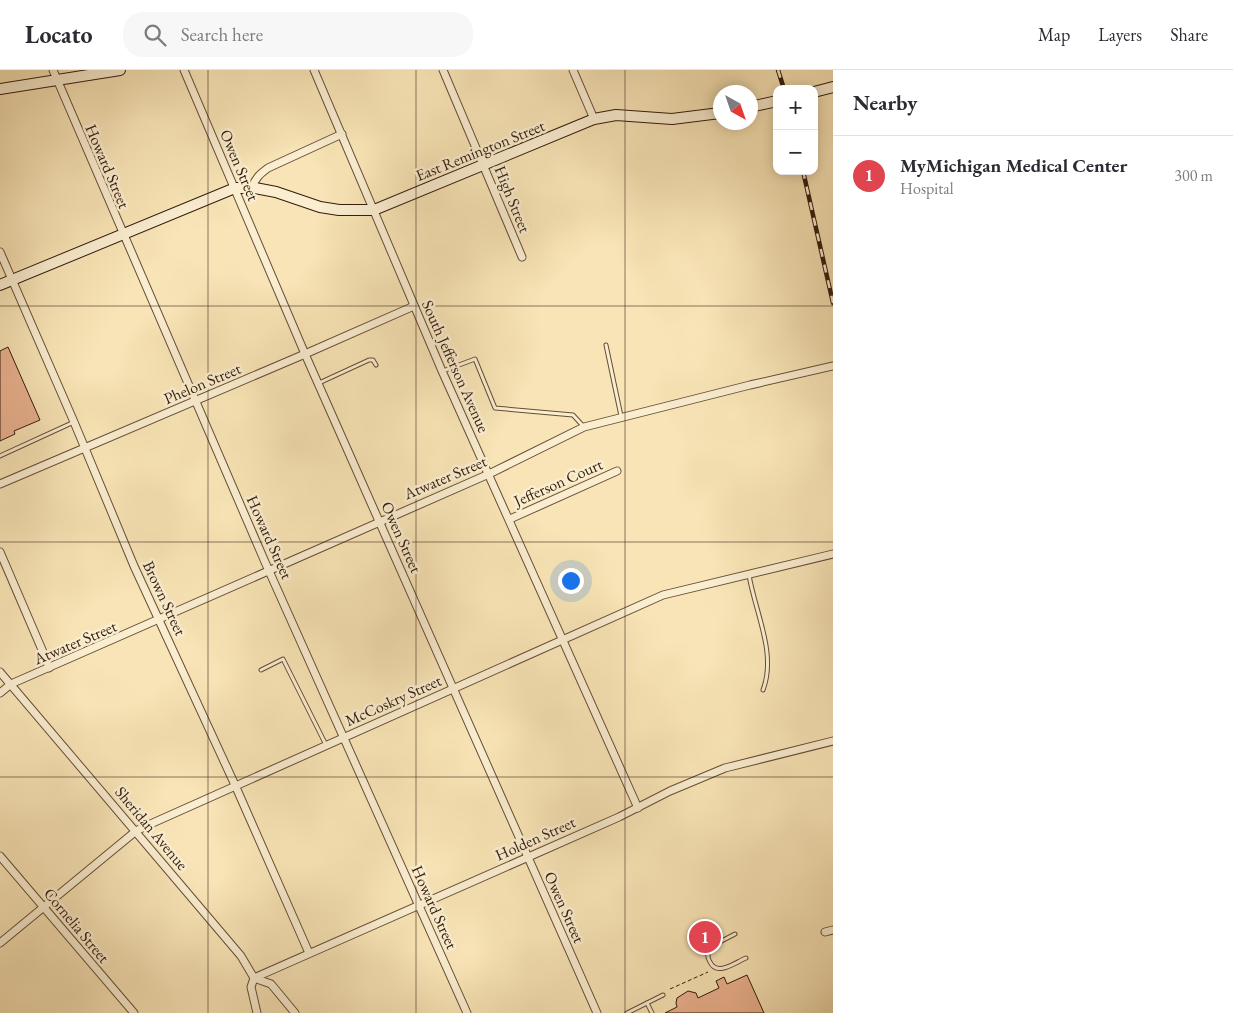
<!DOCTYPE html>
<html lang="en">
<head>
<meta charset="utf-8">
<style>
	body { margin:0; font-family:"EB Garamond",serif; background:#f7f7f7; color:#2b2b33 }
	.controls { position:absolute; right:15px; top:15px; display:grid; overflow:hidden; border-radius:10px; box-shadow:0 2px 12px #0003 }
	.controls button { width:45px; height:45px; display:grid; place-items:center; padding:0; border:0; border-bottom:1px solid #e1e1e2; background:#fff; color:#2b2b33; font:25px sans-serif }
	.compass { position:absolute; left:713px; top:15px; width:45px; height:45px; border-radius:50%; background:#fff; box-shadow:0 2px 12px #0003; rotate:140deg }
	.you { position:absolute; left:570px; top:510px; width:18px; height:18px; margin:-12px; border:4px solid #fff; border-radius:50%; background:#1a73e8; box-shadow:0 0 0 8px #1a73e833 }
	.badge { display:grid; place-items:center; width:32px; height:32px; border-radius:50%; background:#2563eb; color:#fff; font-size:16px; font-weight:700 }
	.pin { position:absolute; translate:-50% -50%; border:2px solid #fff; box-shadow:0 1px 5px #0006 }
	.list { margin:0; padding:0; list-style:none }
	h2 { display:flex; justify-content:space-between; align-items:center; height:65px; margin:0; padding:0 20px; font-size:21px }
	h2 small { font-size:16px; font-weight:400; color:#7c7c81 }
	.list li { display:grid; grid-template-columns:32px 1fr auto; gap:15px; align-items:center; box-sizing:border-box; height:80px; padding:0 20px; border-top:1px solid #e1e1e2 }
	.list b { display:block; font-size:19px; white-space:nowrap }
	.list p { margin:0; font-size:16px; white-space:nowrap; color:#7c7c81 }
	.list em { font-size:16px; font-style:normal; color:#7c7c81 }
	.icon { flex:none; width:28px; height:28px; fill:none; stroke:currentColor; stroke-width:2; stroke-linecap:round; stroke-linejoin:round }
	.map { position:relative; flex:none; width:833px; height:943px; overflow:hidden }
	header { display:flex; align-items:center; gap:30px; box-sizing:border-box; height:70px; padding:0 25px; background:#fff; border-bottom:1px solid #e1e1e2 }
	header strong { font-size:24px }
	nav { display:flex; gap:28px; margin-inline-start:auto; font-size:18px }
	.search { width:350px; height:45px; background:#f7f7f7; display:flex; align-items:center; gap:12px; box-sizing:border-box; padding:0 18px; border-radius:20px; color:#7c7c81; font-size:19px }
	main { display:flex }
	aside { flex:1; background:#fff }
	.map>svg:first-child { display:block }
	.building { fill:#eab290; stroke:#321c0b }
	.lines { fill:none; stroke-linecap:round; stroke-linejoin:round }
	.service-casing { stroke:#644e36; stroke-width:5 }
	.minor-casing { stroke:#644e36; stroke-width:9 }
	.secondary-casing { stroke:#321c0b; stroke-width:12 }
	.path { stroke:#321c0b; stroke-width:1; stroke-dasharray:4 2.5; stroke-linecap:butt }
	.service { stroke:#faedd0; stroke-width:3 }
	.minor { stroke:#faedd0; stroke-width:7 }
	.secondary { stroke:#faedd0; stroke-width:10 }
	.rail-casing { stroke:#321c0b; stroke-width:4.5 }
	.rail { stroke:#faedd0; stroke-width:2.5; stroke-dasharray:8; stroke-linecap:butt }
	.grid { fill:none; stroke:#321c0b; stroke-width:1; stroke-opacity:0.55 }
	.labels { text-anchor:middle; stroke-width:5; stroke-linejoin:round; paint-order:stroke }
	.street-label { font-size:16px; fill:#321c0b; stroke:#faedd0 }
</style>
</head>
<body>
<header>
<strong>Locato</strong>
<div class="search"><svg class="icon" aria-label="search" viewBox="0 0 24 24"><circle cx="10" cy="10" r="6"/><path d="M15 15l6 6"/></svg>Search here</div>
<nav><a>Map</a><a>Layers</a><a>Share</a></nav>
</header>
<main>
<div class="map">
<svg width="833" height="943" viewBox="0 0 833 943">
	<rect width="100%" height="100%" fill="#f8e4b6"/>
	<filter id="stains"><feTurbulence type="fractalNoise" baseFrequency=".004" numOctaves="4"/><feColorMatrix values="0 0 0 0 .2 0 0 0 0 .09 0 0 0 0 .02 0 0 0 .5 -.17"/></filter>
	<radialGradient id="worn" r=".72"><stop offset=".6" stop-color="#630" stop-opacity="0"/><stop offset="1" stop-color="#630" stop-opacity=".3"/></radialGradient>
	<g class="building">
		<path d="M8,277L40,350L14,361L15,364L0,371V281Z"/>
		<path d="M747,905L764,943H665L677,937L676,933L677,928L688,921L696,923L698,928L719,918L716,911L724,907L727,914Z"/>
	</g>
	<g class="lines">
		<defs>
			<g id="service">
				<path d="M606,275L621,346"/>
				<path d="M443,301L475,289L495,338L573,345L584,357"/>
				<path d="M319,313L369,290H373L376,295"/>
				<path d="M0,386L74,352"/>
				<path d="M749,505C755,542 777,583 763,620"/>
				<path d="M261,600L283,589L326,675"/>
				<path d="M735,864L710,877C707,882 707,887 710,892C717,907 736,892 746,888"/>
				<path d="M647,933L652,943"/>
				<path d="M627,943L663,925"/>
			</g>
			<g id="minor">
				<path d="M53,0L265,492L467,943"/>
				<path d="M184,0L305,284L597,943"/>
				<path d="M314,0L442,301L638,738"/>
				<path d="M443,0L522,187"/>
				<path d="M573,0L594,49"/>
				<path d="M252,118C255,108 260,104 268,98L342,64"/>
				<path d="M0,182L74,352L134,496L235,715L309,883"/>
				<path d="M0,414L305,284L414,236"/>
				<path d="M510,449L617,401"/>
				<path d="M0,482L46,589L49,598"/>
				<path d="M0,602L241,886L254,908"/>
				<path d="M0,623L11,614L489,404L584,357L750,315L833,296"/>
				<path d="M0,786L134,943"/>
				<path d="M825,862L833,860"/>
				<path d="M0,873L136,761L146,756L663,525L833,484"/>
				<path d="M254,908L619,747L670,721L725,698L833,671"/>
				<path d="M254,908L271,914L295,943"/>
				<path d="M254,908L251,917L257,943"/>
			</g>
			<g id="secondary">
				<path d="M0,19L120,0"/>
				<path d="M814,22L833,17"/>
				<path d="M750,37L777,31"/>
				<path d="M0,215L235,118H255L276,122L320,137L339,140H374L594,49L616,45L672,49L720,43"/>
			</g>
		</defs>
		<use href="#service" class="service-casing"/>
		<use href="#minor" class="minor-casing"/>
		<use href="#secondary" class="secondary-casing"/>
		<path class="path" d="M670,919L708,902"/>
		<use href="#service" class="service"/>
		<use href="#minor" class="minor"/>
		<use href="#secondary" class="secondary"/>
		<defs>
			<g id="rail">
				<path d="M778,0L784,19"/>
				<path d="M803,101L833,233"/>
			</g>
		</defs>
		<use href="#rail" class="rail-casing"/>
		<use href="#rail" class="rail"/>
	</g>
	<path class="grid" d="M208,0V943M416,0V943M625,0V943M0,236H833M0,472H833M0,707H833"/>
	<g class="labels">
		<g class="street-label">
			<text transform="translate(480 80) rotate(-22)" y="6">East Remington Street</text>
			<text transform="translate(240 95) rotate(67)" y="6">Owen Street</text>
			<text transform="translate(108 96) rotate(67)" y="6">Howard Street</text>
			<text transform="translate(513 129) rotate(68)" y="6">High Street</text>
			<text transform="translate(456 296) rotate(66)" y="6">South Jefferson Avenue</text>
			<text transform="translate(202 313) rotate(-23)" y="6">Phelon Street</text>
			<text transform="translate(445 407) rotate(-23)" y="6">Atwater Street</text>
			<text transform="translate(558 412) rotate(-24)" y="6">Jefferson Court</text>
			<text transform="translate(270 467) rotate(66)" y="6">Howard Street</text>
			<text transform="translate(402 467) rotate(66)" y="6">Owen Street</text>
			<text transform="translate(165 528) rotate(65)" y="6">Brown Street</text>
			<text transform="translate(75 572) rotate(-23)" y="6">Atwater Street</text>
			<text transform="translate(393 630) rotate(-24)" y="6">McCoskry Street</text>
			<text transform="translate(152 758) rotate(50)" y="6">Sheridan Avenue</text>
			<text transform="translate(535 768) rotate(-24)" y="6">Holden Street</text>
			<text transform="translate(435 837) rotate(66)" y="6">Howard Street</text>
			<text transform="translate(565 837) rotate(66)" y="6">Owen Street</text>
			<text transform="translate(77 855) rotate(50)" y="6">Cornelia Street</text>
		</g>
	</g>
	<rect width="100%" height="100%" filter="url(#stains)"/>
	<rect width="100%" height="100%" fill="url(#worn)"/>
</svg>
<div class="controls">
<button>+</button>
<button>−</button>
</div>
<svg class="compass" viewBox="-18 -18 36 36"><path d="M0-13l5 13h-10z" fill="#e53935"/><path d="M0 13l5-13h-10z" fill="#7c7c81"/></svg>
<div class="you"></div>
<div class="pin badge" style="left:705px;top:867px;background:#e0444e">1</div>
</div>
<aside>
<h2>Nearby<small></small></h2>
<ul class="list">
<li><span class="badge" style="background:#e0444e">1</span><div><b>MyMichigan Medical Center</b><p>Hospital</p></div><em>300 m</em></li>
</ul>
</aside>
</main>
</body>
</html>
